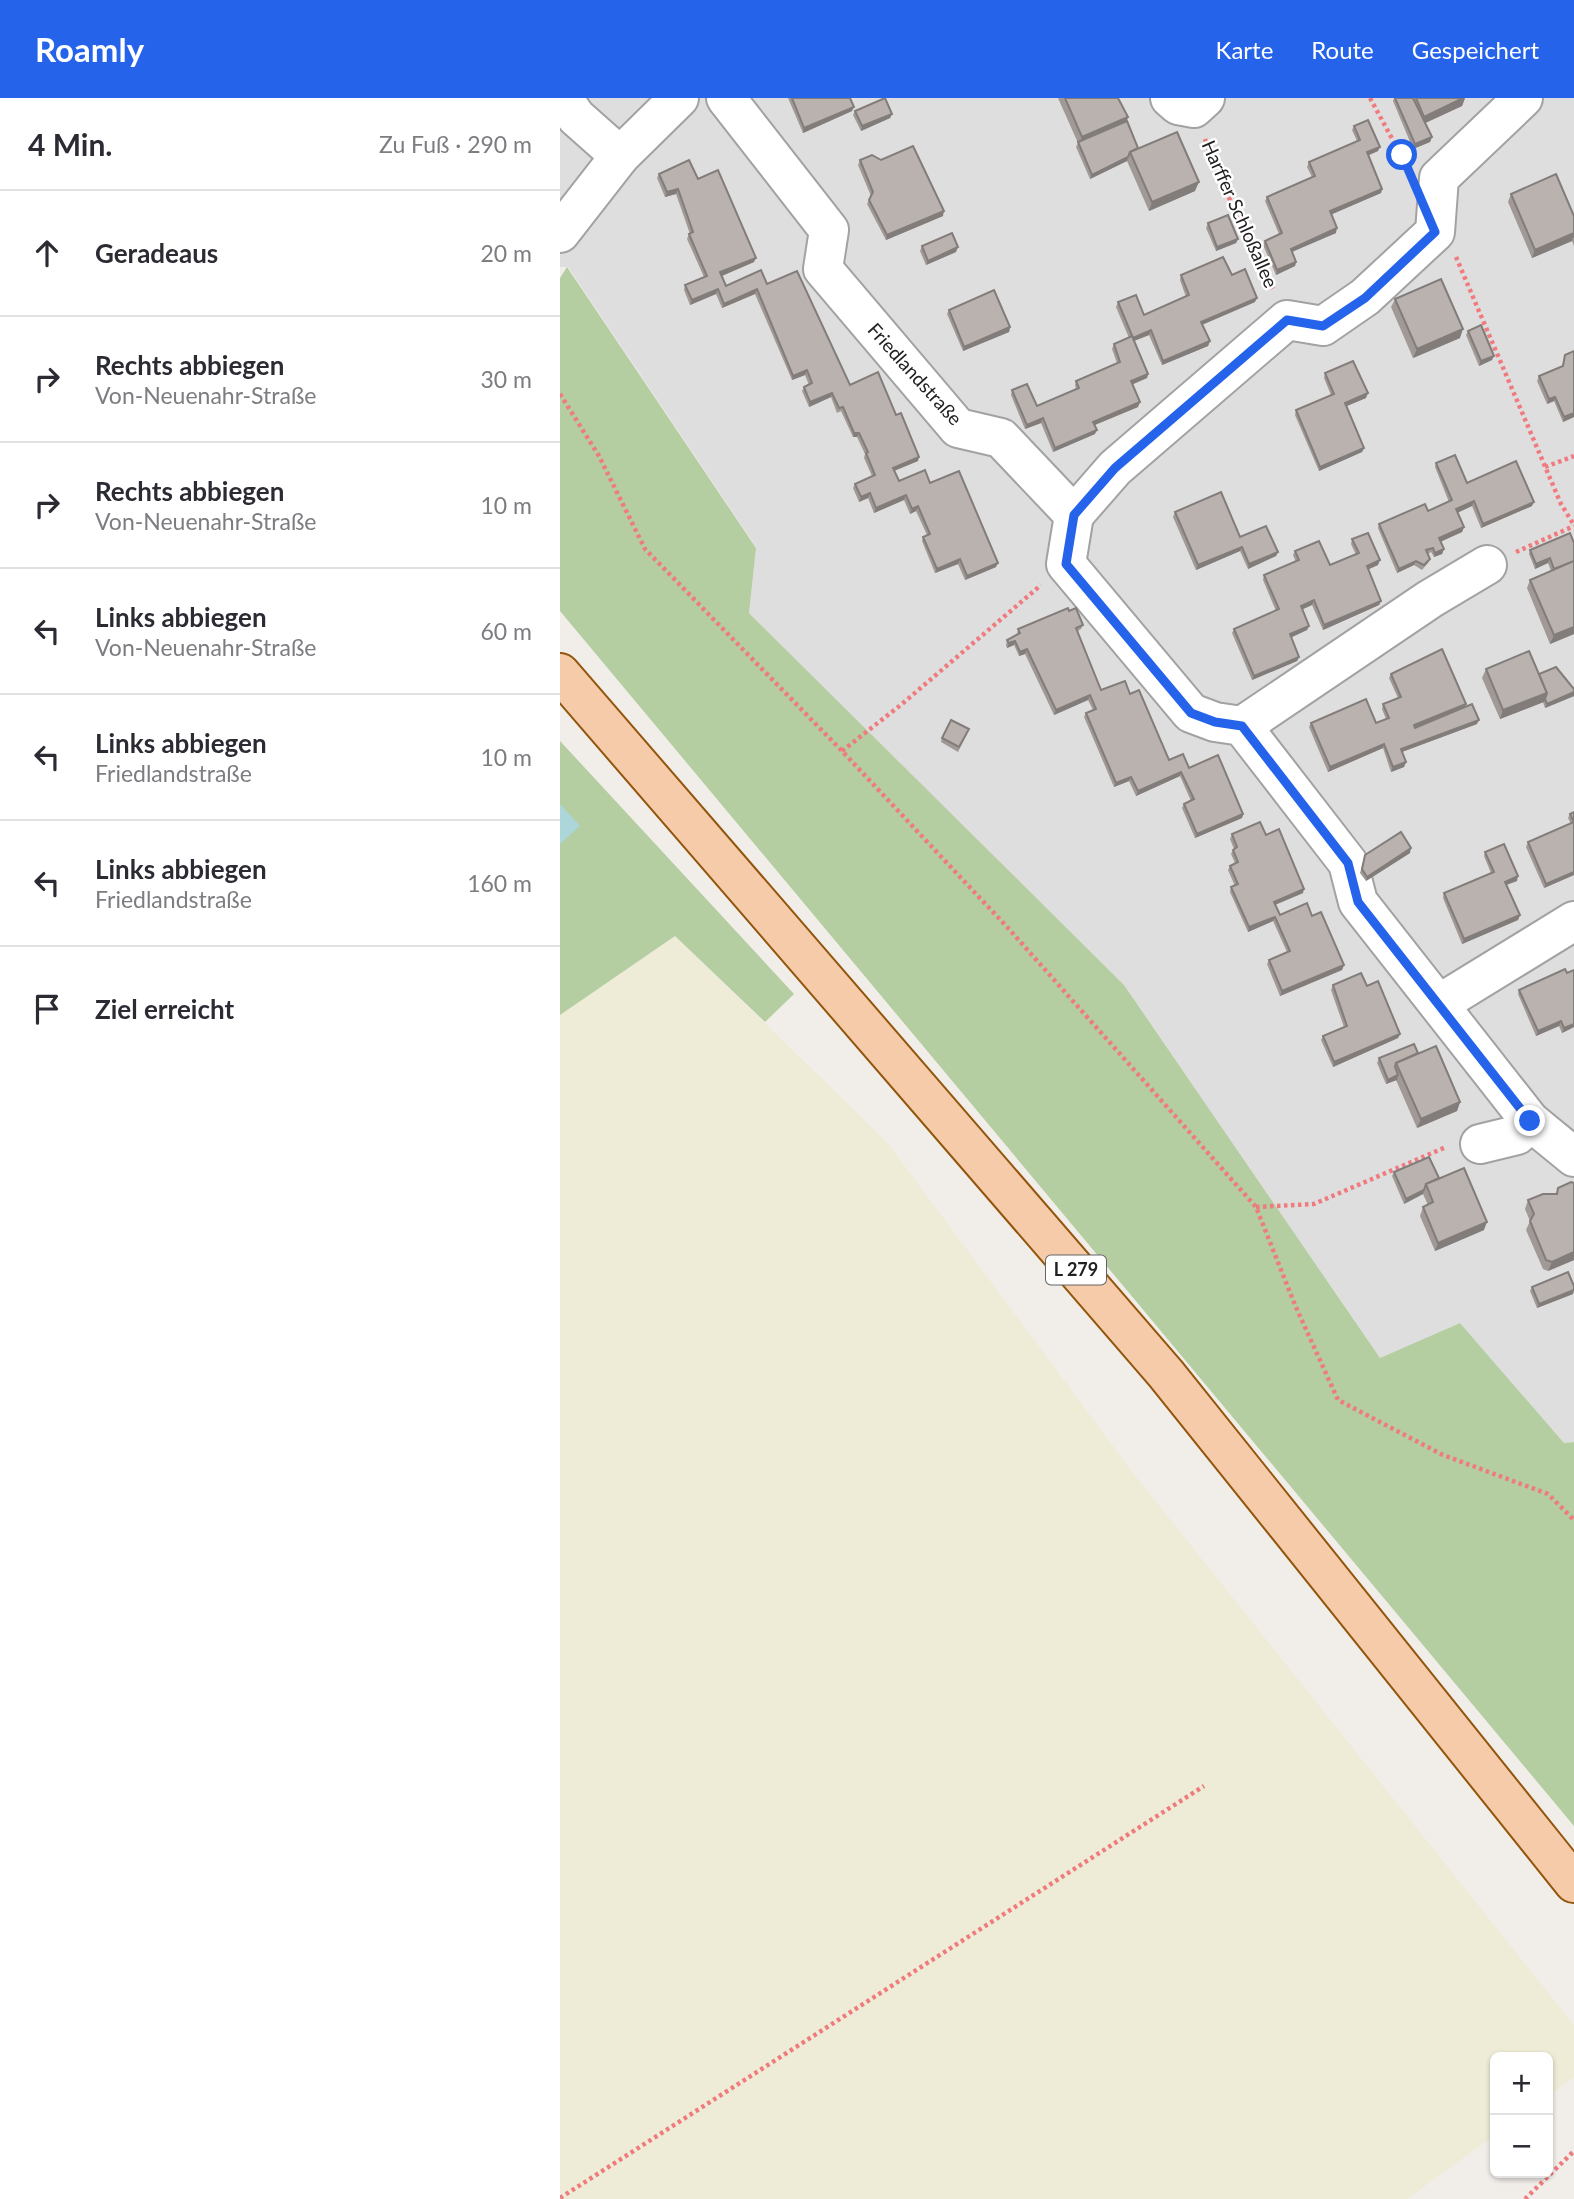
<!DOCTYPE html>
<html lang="de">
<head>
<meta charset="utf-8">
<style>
	body { margin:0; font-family:Lato,sans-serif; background:#f7f7f7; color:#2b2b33 }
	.controls { position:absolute; right:21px; bottom:21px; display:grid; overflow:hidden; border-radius:10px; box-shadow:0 2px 5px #0004 }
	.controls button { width:63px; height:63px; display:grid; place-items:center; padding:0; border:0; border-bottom:2px solid #e1e1e2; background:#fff; color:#2b2b33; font:35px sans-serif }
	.stop { position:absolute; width:21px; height:21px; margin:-16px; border:5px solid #2563eb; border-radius:50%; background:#fff }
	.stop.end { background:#2563eb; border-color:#fff; box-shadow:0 2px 7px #0008 }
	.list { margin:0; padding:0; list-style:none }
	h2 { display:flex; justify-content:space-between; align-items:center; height:91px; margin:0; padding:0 28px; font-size:30px }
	h2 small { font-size:23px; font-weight:400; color:#7c7c81 }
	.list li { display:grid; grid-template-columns:46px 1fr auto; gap:21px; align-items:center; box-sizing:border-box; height:126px; padding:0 28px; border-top:2px solid #e1e1e2 }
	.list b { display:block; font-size:26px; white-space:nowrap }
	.list p { margin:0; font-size:23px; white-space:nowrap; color:#7c7c81 }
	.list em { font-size:23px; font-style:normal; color:#7c7c81 }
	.icon { flex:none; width:38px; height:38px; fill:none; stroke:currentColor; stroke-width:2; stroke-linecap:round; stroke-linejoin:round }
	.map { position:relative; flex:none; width:1014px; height:2101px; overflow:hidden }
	header { display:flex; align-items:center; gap:42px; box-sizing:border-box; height:98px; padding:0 35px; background:#2563eb; color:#fff }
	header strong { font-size:33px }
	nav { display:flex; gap:38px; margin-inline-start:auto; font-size:24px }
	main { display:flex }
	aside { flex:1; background:#fff }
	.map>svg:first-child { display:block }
	.residential { fill:#dfdedf }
	.farmland { fill:#eeecd6 }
	.forest { fill:#b4cda1 }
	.water { fill:#add6db }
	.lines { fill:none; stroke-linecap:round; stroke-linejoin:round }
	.minor-casing { stroke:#a2a2a2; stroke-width:42 }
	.major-casing { stroke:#93550b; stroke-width:42 }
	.path { stroke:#f07b7e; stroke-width:4.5; stroke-dasharray:3.5 3.5; stroke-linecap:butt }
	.minor { stroke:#fff; stroke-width:38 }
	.major { stroke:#f5cba9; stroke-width:38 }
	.wall { fill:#a09996 }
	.shaded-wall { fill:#827d7a }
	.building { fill:#bab2ae; stroke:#827d7a; stroke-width:2 }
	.route { stroke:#2563eb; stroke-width:9 }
	.labels { text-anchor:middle; stroke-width:5; stroke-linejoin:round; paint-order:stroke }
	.shield { fill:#fff; stroke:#646464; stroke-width:2 }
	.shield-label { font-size:18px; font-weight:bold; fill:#212121 }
	.street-label { font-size:19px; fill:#212121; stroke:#fff }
</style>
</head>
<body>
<header>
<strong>Roamly</strong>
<nav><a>Karte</a><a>Route</a><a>Gespeichert</a></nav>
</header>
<main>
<aside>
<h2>4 Min.<small>Zu Fuß · 290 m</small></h2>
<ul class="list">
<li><svg class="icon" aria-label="ahead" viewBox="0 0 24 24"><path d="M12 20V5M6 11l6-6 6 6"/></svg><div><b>Geradeaus</b></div><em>20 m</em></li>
<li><svg class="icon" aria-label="right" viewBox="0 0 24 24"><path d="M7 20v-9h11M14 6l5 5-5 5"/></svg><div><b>Rechts abbiegen</b><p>Von-Neuenahr-Straße</p></div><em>30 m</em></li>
<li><svg class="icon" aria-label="right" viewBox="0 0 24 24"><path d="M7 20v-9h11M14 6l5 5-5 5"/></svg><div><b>Rechts abbiegen</b><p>Von-Neuenahr-Straße</p></div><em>10 m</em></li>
<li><svg class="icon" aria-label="left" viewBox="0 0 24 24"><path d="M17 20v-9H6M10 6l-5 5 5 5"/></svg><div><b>Links abbiegen</b><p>Von-Neuenahr-Straße</p></div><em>60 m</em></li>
<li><svg class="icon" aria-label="left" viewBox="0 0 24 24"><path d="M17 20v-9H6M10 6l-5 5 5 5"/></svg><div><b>Links abbiegen</b><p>Friedlandstraße</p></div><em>10 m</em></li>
<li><svg class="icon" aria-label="left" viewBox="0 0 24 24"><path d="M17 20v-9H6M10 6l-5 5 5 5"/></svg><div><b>Links abbiegen</b><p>Friedlandstraße</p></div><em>160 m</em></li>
<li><svg class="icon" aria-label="arrive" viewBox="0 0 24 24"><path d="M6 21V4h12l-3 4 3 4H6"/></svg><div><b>Ziel erreicht</b></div></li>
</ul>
</aside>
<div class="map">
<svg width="1014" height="2101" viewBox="0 0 1014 2101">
	<rect width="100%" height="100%" fill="#f1ede9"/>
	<path class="residential" d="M0,0H1014V1344L1004,1345L900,1225L820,1260L564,887L189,515L196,449L8,169H0Z"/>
	<path class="farmland" d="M115,838L326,1043L570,1371L1014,1927V1979L988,1998V1959H935V2037L847,2101H4L0,2094V917Z"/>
	<g class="forest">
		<path d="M7,169L196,450L189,515L564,887L820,1260L900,1225L1004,1345L1014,1344V1728L0,513V180Z"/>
		<path d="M0,643L234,896L205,924L115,838L0,917Z"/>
	</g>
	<path class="water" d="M0,706L20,728L0,746Z"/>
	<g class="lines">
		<defs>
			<g id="minor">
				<path d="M3,0L16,19L60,58"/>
				<path d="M166,0L269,132L263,171L398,330L441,340L514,417L506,466L631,615L655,624L682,628L788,765L798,804L970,1023L1014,1059"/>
				<path d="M610,0L618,7L634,10L645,0"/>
				<path d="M0,135L60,58L119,0"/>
				<path d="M514,417L555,370L727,222L763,228L805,199L875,134L879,80L963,0"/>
				<path d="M682,628L870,501L927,467"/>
				<path d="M879,906L1014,823"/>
				<path d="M920,1046L957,1037L970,1023"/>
			</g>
			<path id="major" d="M0,575L606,1276L1014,1785"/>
		</defs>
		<use href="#minor" class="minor-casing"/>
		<use href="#major" class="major-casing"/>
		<g class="path">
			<path d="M810,0L848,70"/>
			<path d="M645,41L659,79L714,193"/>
			<path d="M896,159L1001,406L1014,427"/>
			<path d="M0,296L39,358L85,451L282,653L448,830L696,1109L735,1207L778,1302L883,1357L988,1396L1014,1422"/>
			<path d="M985,369L1014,358"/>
			<path d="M956,454L1014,428"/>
			<path d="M282,653L342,606L481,487"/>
			<path d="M696,1109L754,1106L886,1049"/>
			<path d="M0,2100L644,1688"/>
			<path d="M965,2101L1014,2053"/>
		</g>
		<use href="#minor" class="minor"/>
		<use href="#major" class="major"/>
	</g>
	<g class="wall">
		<path d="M228,0H290L292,13L243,35Z"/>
		<path d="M498,0H558L568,19L567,23L578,50L635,93L589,113L567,63L530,81L516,49L518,45Z"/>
		<path d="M834,0H905L902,8L865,25L872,39L870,44L853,51L833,3Z"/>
		<path d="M295,13L332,16L330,20L301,33L293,17Z"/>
		<path d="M794,28L818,53L808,57L822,91L821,95L771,116L776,135L732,154L736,164L735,168L716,177L703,147L705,143L719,136L705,103L707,99L752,79L747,69L749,64L797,43L792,32Z"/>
		<path d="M300,62H321L383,118L326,142L307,106L311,98L298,67Z"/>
		<path d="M99,76L138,81L194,164L162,178L166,188L207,186L290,287L336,317L358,363L334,373L339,383L370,385L436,469L405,482L398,466L375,475L362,443L363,439L367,437L356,413L350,416L344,402L314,415L308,400L299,404L293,390L295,386L312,378L304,360L305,356L297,339H293L281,313L277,315L271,299L249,309L242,293L244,289L249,287L245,277L232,282L195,196L162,210L156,196L130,207L124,192L125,187L144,179L127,141L129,136H130L116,96L105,99L97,80Z"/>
		<path d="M951,96L1014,118V148L1012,143L972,160L948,104Z"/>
		<path d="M648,125L678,141L676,145L656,153L646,130Z"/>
		<path d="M362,148L396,154L366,167L360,153Z"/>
		<path d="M621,177H672L695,204L642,227L650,243L648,248L602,267L589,237L574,243L588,276L587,280L572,286L578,309L535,327V336L493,354L481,325L465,331L451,297L452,292L477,308L516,291L515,287L516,283L557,265L552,251L554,246L569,240L556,209L558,204L584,217L626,199L620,182Z"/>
		<path d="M835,201L900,240L853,260L831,209Z"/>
		<path d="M389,212L450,229L449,234L403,253L387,216Z"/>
		<path d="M908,233L932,262L919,268L906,237Z"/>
		<path d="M1014,253V319L1003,324L994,303L987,306L977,283L979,278L1002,268L1005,257Z"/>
		<path d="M765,275L806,300L787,308L804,350L802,354L759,373L735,317L736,312L771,297L764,280Z"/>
		<path d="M876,365L907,385L972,408L921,430L912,408L898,414L904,429L902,434L881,443L884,451L882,456L874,459L871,454L868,456L870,461L868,465L862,472L854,467L837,475L818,430L819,426L868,413L889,404L875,369Z"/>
		<path d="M615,414L718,454L716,458L688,471L680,453L636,472L613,419Z"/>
		<path d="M792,441L818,467L808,471L821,503L819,507L763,532L752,507L742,511L749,528L747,532L731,539L739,559L737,563L692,582L672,535L674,531L716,513L703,482L704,477L736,464L733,457L735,453L770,467L796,457L791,446Z"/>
		<path d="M1014,445V536L990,546L967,490L970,482L991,473L988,465L975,471L969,456L970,452Z"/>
		<path d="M509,513L523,527L521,531L518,533L541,592L570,596L609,662L629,670L683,716L682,720L635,740L622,710L624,706L631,703L620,678L576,698L569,683L554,689L524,619L526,615L533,612L528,602L494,617L465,556L459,558L454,547L447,550L446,547L447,542L457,536L458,531Z"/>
		<path d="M926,571L979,576L1014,598L985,610L983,604L940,621L922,580Z"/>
		<path d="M831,576L906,606L904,609L917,626L842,654L846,664L844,669L831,674L823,650L768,674L749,629L751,625H816L826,621L822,611L823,606L838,600L829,580Z"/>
		<path d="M407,636L398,654L381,644L382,640Z"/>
		<path d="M1014,714V777L984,790L966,749L968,744L1011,726L1008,720L1010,716Z"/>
		<path d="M672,736L706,737L743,795L715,807L720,817L752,818L784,867L782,872L720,898L707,866L709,862L727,854L713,823L688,834L670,794L671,789L675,788L668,772L670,768L675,765L671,756L673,752L674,751L670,741Z"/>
		<path d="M925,754L957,783L946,787L960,817L958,822L902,846L883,800L884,795L931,775L924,758Z"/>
		<path d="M850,755L806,783L800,775L805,757Z"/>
		<path d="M1014,872V929L1002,935L999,928L976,938L958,896L959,892Z"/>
		<path d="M773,887L840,936L838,940L773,969L761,942L763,938L784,929L771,892Z"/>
		<path d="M858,955L900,1004L897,1013L857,1030L836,982L826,986L817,965L819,960Z"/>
		<path d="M834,1074L879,1080L924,1132L875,1153L860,1118L863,1109L868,1107L863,1096L844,1106L832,1078Z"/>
		<path d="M998,1090L1014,1162L988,1173L983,1171L966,1132L970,1123L965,1111L968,1102L996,1096Z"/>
		<path d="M1014,1188L1013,1196L977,1210L970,1193L972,1189Z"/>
	</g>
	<g class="shaded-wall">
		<path d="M903,0H905L902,8L861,27L864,19Z"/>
		<path d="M294,9L292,13L243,35L244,30Z"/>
		<path d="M332,16L330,20L301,33L302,28Z"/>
		<path d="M568,19L565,28L519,48L522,39Z"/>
		<path d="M872,39L870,44L853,51L855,46Z"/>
		<path d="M820,49L818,53L805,59L807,54Z"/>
		<path d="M568,59L567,63L530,81L532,77Z"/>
		<path d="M639,84L635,93L589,113L592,104Z"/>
		<path d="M118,91L116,96L105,99L107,94Z"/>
		<path d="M822,91L821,95L768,118L770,113Z"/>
		<path d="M384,113L383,118L326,142L327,137Z"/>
		<path d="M777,130L776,135L729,155L731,151Z"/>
		<path d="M1014,135V140L1013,139L1012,143L972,160L975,152Z"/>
		<path d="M678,141L676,145L656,153L657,149Z"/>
		<path d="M398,149L396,154L366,167L368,163Z"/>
		<path d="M196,160L194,164L159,179L160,174Z"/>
		<path d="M736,164L735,168L716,177L717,172Z"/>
		<path d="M158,191L156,196L130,207L132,202Z"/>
		<path d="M197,191L195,196L162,210L164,206Z"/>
		<path d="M697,200L695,204L639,228L641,224Z"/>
		<path d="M450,229L449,234L403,253L404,249Z"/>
		<path d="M903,231L900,240L853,260L857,251Z"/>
		<path d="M591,232L589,237L571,244L573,240Z"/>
		<path d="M650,243L648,248L602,267L603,263Z"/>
		<path d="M934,258L932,262L919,268L921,263Z"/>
		<path d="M247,272L245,277L232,282L233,278Z"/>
		<path d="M588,276L587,280L569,288L571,283Z"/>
		<path d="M272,295L271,299L249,309L250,304Z"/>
		<path d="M808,295L806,300L784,309L785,305Z"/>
		<path d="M995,299L994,303L987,306L989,301Z"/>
		<path d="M580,304L578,309L532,328L533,324Z"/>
		<path d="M1014,315V319L1003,324L1004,319Z"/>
		<path d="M483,320L481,325L465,331L467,327Z"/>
		<path d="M537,332L535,336L493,354L495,350Z"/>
		<path d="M294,335H299L297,339H293Z"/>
		<path d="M804,350L802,354L759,373L760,369Z"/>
		<path d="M359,359L358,363L331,374L333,370Z"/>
		<path d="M310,395L308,400L299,404L301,399Z"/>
		<path d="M346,397L344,402L314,415L316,410Z"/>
		<path d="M914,403L912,408L895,416L896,411Z"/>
		<path d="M974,404L972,408L921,430L923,426Z"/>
		<path d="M358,408L356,413L350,416L352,411Z"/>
		<path d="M904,429L902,434L878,445L879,440Z"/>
		<path d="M682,449L680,453L636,472L638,467Z"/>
		<path d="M884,451L882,456L874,459L875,455Z"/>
		<path d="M718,454L716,458L688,471L689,466Z"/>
		<path d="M990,460L988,465L975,471L976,466Z"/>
		<path d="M400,461L398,466L375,475L377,471Z"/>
		<path d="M820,462L818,467L805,473L807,468Z"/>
		<path d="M856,463L854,467L837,475L839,471Z"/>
		<path d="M438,465L436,469L405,482L407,478Z"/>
		<path d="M754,502L752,507L739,513L741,508Z"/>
		<path d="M821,503L819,507L763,532L764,527Z"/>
		<path d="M749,528L747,532L728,541L730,536Z"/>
		<path d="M1014,529V536L990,546L994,537Z"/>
		<path d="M455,543L454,547L447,550L449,545Z"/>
		<path d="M467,551L465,556L459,558L460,554Z"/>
		<path d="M739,559L737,563L692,582L694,578Z"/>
		<path d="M1014,594V598L985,610L987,606Z"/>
		<path d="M987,595L984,604L940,621L943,612Z"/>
		<path d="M530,597L528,602L494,617L496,612Z"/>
		<path d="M906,606L904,610L853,632L854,627Z"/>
		<path d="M919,622L917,626L839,655L841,651Z"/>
		<path d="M824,646L823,650L768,674L770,669Z"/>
		<path d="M846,664L844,669L831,674L833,669Z"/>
		<path d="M621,674L620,678L576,698L578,693Z"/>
		<path d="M571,679L569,683L554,689L556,685Z"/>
		<path d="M683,716L682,720L635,740L637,736Z"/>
		<path d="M851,750L850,755L806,783L807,779Z"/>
		<path d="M1014,774V777L984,790L986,786Z"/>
		<path d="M958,778L957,783L943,788L945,784Z"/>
		<path d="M744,791L743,795L712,808L714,804Z"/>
		<path d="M960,817L958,822L902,846L904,841Z"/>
		<path d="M715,819L713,823L688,834L689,829Z"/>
		<path d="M784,867L782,872L720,898L722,893Z"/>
		<path d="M1001,923L999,928L976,938L978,933Z"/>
		<path d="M1014,926V929L1002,935L1004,930Z"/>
		<path d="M840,936L838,940L773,969L774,964Z"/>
		<path d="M838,977L837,982L826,986L828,982Z"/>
		<path d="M900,1004L897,1013L857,1030L861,1021Z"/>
		<path d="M864,1092L863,1096L844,1106L846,1101Z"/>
		<path d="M927,1124L924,1132L875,1153L878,1145Z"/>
		<path d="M1014,1154V1162L988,1173L992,1164Z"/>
		<path d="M1014,1192L1013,1196L977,1210L979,1206Z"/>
	</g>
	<g class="building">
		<path d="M232,0H290L294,9L244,30Z"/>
		<path d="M325,0L332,16L302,28L295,13Z"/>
		<path d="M505,0H558L568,19L522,39Z"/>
		<path d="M835,0H853L872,39L855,46Z"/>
		<path d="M856,0H903L864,19Z"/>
		<path d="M808,22L820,49L807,54L822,91L770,113L777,130L731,151L736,164L717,172L705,143L722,135L707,99L755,78L749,64L800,42L794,28Z"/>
		<path d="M567,23L578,50L570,54L568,59L532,77L518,44Z"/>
		<path d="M617,34L639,84L592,104L570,54Z"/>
		<path d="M353,48L384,113L327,137L309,102L313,94L300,62L312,57L321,62Z"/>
		<path d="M129,62L138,81L158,72L196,160L160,174L166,188L201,172L207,186L237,173L290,287L318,274L336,317L341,315L359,359L333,370L339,383L365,372L370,385L399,373L438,465L407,478L400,461L377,471L363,439L370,436L358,408L352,411L346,397L316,410L310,395L301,399L295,386L315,377L306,355L308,354L299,335H294L283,309L279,310L272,295L250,304L244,289L252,285L247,272L233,278L197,191L164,206L158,191L132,202L125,187L147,178L129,136L133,134L118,91L107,94L99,76Z"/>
		<path d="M996,76L1014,118V135L975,152L951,96Z"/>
		<path d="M668,117L678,141L657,149L648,125Z"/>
		<path d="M392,135L398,149L368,163L362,148Z"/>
		<path d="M663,159L672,177L685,171L697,200L641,224L650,243L603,263L591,232L573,240L558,204L576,197L584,217L629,197L621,177Z"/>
		<path d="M881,181L903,231L857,251L835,201Z"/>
		<path d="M434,192L450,229L404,249L389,212Z"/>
		<path d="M921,227L934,258L921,263L908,233Z"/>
		<path d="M572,238L588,276L571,283L580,304L533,324L537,332L495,350L483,320L467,327L452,292L467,286L477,308L519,290L516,283L560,264L554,246Z"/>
		<path d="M1014,253V315L1004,319L995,299L989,301L979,278L1003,268L1005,257Z"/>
		<path d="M793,263L808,295L785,305L804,350L760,369L736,312L774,296L765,275Z"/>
		<path d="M895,357L907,385L956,363L974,404L923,426L914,403L896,411L904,429L879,440L884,451L875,455L873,450L866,452L870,461L864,467L856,463L839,471L819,426L865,406L868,413L892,402L876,365Z"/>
		<path d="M661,394L680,439L706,428L718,454L689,466L682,449L638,467L615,414Z"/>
		<path d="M808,435L820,462L807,468L821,503L764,527L754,502L741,508L749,528L730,536L739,559L694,578L674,531L719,511L704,477L739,462L735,453L759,443L770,467L799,455L792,441Z"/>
		<path d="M1010,435L1014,445V463L994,471L990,460L976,466L970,452Z"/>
		<path d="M1014,463V529L994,537L970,482Z"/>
		<path d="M508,510L509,513L516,510L523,527L516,530L541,592L565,583L570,596L579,592L609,662L623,656L629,670L658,657L683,716L637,736L624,706L634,701L621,674L578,693L571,679L556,685L526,615L536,611L530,597L496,612L467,551L460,554L455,543L449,545L447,542L460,535L458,531Z"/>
		<path d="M882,551L906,606L854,627L855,630L912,606L919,622L841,651L846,664L833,669L824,646L770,669L751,625L806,601L816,625L829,620L823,606L841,599L831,576Z"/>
		<path d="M969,553L987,595L943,612L926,571Z"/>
		<path d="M996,569L1014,591V594L987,606L985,601L987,595L979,576Z"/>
		<path d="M391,622L409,631L399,649L382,640Z"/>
		<path d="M1014,714V774L986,786L968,744L1014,724L1010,716Z"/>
		<path d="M700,724L706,737L719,731L744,791L714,804L720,817L747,805L752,818L761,814L784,867L722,893L709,862L730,853L715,819L689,829L671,789L678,786L670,768L678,764L673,752L677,749L672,736Z"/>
		<path d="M841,734L851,750L807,779L802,771L805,757Z"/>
		<path d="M944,746L958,778L945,784L960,817L904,841L884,795L934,774L925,754Z"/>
		<path d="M1005,871L1007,875L1014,872V926L1004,930L1001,923L978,933L959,892Z"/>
		<path d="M801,875L807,888L818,883L840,936L774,964L763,938L787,928L773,887Z"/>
		<path d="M854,946L858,955L836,965L835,969L838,977L828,982L819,960Z"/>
		<path d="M876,948L900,1004L861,1021L836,965Z"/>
		<path d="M869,1059L879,1080L866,1086L864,1092L846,1101L834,1074Z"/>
		<path d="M904,1070L927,1124L878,1145L863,1109L873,1104L866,1086Z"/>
		<path d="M1011,1084L1014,1085V1154L992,1164L986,1162L970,1123L974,1116L968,1102L983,1096H997L998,1090Z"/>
		<path d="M1008,1174L1014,1188V1192L979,1206L972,1189Z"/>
	</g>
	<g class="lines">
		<path class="route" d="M842,57L875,134L805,200L763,228L727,222L555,370L514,417L506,466L631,615L655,624L682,628L788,765L798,804L970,1023"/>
	</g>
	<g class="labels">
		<rect class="shield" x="486" y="1157.5" width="60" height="29" rx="5"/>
		<g class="shield-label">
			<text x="516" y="1178">L 279</text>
		</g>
		<g class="street-label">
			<text transform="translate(680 116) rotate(66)" y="7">Harffer Schloßallee</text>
			<text transform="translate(355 276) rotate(48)" y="7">Friedlandstraße</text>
		</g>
	</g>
</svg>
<div class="controls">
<button>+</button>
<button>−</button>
</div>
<div class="stop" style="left:842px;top:57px"></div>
<div class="stop end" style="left:970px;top:1023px"></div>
</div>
</main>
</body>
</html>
